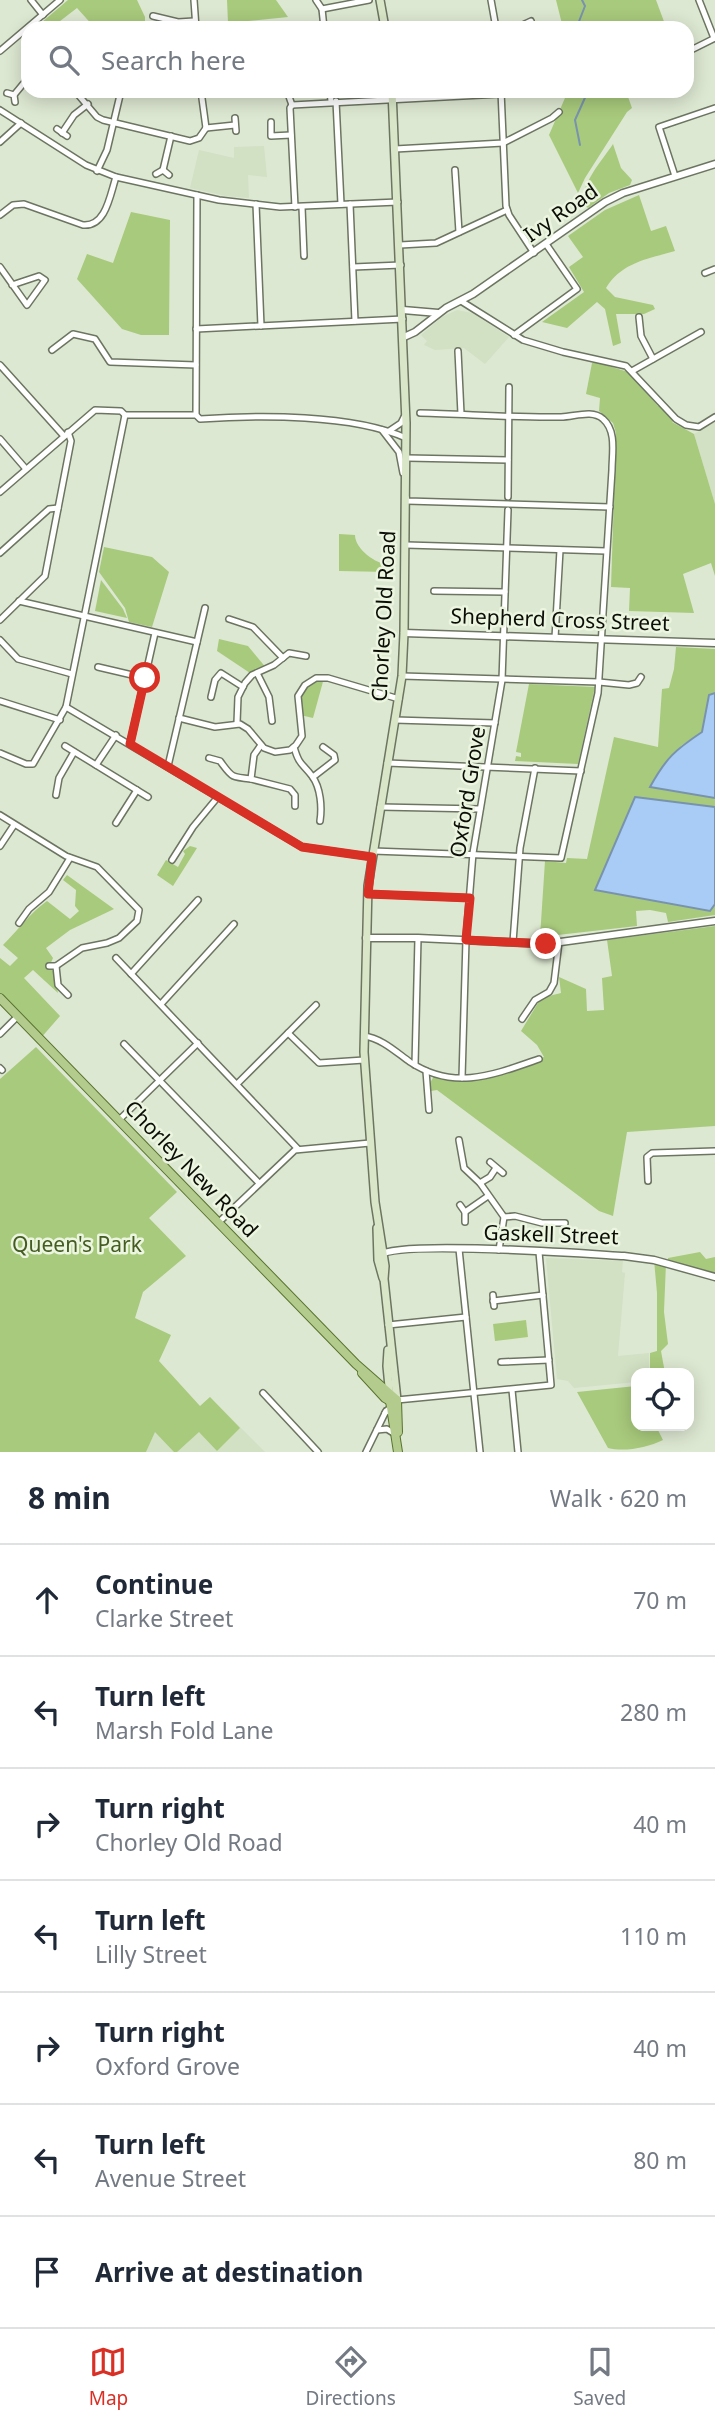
<!DOCTYPE html>
<html lang="en">
<head>
<meta charset="utf-8">
<style>
	body { margin:0; font-family:"Noto Sans",sans-serif; background:#f2f2f3; color:#1f2937 }
	.controls { position:absolute; right:21px; bottom:21px; display:grid; overflow:hidden; border-radius:14px; box-shadow:0 4px 18px #0003 }
	.controls button { width:63px; height:63px; display:grid; place-items:center; padding:0; border:0; border-bottom:2px solid #e0e1e3; background:#fff; color:#1f2937; font:35px sans-serif }
	.stop { position:absolute; width:21px; height:21px; margin:-16px; border:5px solid #d93025; border-radius:50%; background:#fff }
	.stop.end { background:#d93025; border-color:#fff; box-shadow:0 2px 7px #0008 }
	.list { margin:0; padding:0; list-style:none }
	h2 { display:flex; justify-content:space-between; align-items:center; height:91px; margin:0; padding:0 28px; font-size:30px }
	h2 small { font-size:23px; font-weight:400; color:#747a83 }
	.list li { display:grid; grid-template-columns:46px 1fr auto; gap:21px; align-items:center; box-sizing:border-box; height:112px; padding:0 28px; border-top:2px solid #e0e1e3 }
	.list b { display:block; font-size:26px; white-space:nowrap }
	.list p { margin:0; font-size:23px; white-space:nowrap; color:#747a83 }
	.list em { font-size:23px; font-style:normal; color:#747a83 }
	.icon { flex:none; width:38px; height:38px; fill:none; stroke:currentColor; stroke-width:2; stroke-linecap:round; stroke-linejoin:round }
	.map { position:relative; flex:none; width:715px; height:1452px; overflow:hidden }
	.search { position:absolute; background:#fff; box-shadow:0 4px 18px #0003; left:21px; right:21px; top:21px; height:77px; display:flex; align-items:center; gap:18px; box-sizing:border-box; padding:0 24px; border-radius:21px; color:#747a83; font-size:26px }
	.sheet { height:875px; background:#fff }
	nav { display:flex; justify-content:space-around; align-items:center; box-sizing:border-box; height:98px; border-top:2px solid #e0e1e3; background:#fff; font-size:19px; color:#747a83 }
	nav a { display:grid; justify-items:center; gap:4px }
	nav .on { color:#d93025 }
	.map>svg:first-child { display:block }
	.built { fill:#d2e0c3 }
	.green { fill:#a8ca7c }
	.water { fill:#a8ccf6; stroke:#7993ae; stroke-width:2 }
	.lines { fill:none; stroke-linecap:round; stroke-linejoin:round }
	.stream { stroke:#7993ae; stroke-width:2 }
	.minor-casing { stroke:#6c7561; stroke-width:8 }
	.tertiary-casing { stroke:#6c7561; stroke-width:9 }
	.secondary-casing { stroke:#6c7561; stroke-width:10 }
	.primary-casing { stroke:#58732e; stroke-width:10 }
	.minor { stroke:#fff; stroke-width:5 }
	.tertiary { stroke:#fff; stroke-width:6 }
	.secondary { stroke:#d9e6c7; stroke-width:7 }
	.primary { stroke:#b3cc8e; stroke-width:8 }
	.route { stroke:#d93025; stroke-width:9 }
	.labels { text-anchor:middle; stroke-width:5; stroke-linejoin:round; paint-order:stroke }
	.street-label { font-size:21px; fill:#0b0e07; stroke:#ebf5df }
	.park-label { font-size:21px; fill:#445c21; stroke:#ebf5df }
</style>
</head>
<body>
<div class="map">
<svg width="715" height="1452" viewBox="0 0 715 1452">
	<rect width="100%" height="100%" fill="#dde8d2"/>
	<g class="built">
		<path d="M264,146L267,177L248,175L249,198L226,196L190,188L199,150L234,158V147Z"/>
		<path d="M457,310L472,313L509,337L485,364L464,348L435,350L424,345L427,341L421,335L442,317Z"/>
		<path d="M715,422V504L694,434Z"/>
		<path d="M546,1258L623,1261L622,1272L625,1273L618,1356L649,1353V1373H636V1382L574,1388L568,1381L557,1379Z"/>
		<path d="M210,1397L265,1452H146L155,1431L187,1419Z"/>
	</g>
	<g class="green">
		<path d="M68,0H137L145,17V25L95,28L77,8L51,28H35Z"/>
		<path d="M227,0H276L288,17L228,23Z"/>
		<path d="M556,0H656L666,27L563,28Z"/>
		<path d="M568,91H629L627,94L632,108L627,112L585,178L578,193L549,135Z"/>
		<path d="M613,144L621,168L632,180L630,185L609,193L588,208L582,203C583,181 601,162 613,144Z"/>
		<path d="M639,195L651,231L666,226L675,251C648,259 622,262 606,288L615,297L653,305L655,309L644,314H616L621,343L613,346L605,309L597,302L567,328L542,322L584,292L569,267L583,257L568,236L605,210Z"/>
		<path d="M131,212L170,220L169,335H141L122,329L77,279L87,254L113,263Z"/>
		<path d="M596,362L628,372L658,406L662,403L676,419L672,422L694,434L715,504V576L711,563L683,574L694,613L629,611L630,588L611,587L616,433L613,423L599,411L600,398L586,394L592,363Z"/>
		<path d="M339,534L355,535C355,549 376,564 389,565V572L339,571Z"/>
		<path d="M104,547L152,557L169,572L152,627L129,622L125,608L99,572Z"/>
		<path d="M101,580L123,609L127,618L95,611Z"/>
		<path d="M219,639L248,646L267,669L250,673L217,651Z"/>
		<path d="M676,647L715,649V693L709,695L702,732L682,745L651,787L715,798V807L635,797L596,890L710,911L715,904V915L668,922L666,913L650,910L636,911L637,926L540,937L545,861L566,863L567,858L587,859L614,737L658,747L662,689L669,688L674,669Z"/>
		<path d="M324,678L313,718L300,715L298,696L308,682Z"/>
		<path d="M529,684L595,687L578,764L515,761L516,756L521,757V753L516,752Z"/>
		<path d="M190,846L197,848L173,886L157,875L166,860L178,867L185,854L183,851Z"/>
		<path d="M67,875L114,909L70,930L46,948L53,958L49,967L53,971L58,993L33,970L24,978L60,1016L40,1039L0,998V958L10,966L18,958L3,945C18,930 30,913 47,901L70,919L79,911L75,906L76,890L63,880Z"/>
		<path d="M715,926V1126L627,1132L613,1216L599,1211L437,1090L431,1091L430,1083L434,1076L493,1075L544,1057L537,1045L521,1031L541,998L561,993L559,977L586,989L587,1011L604,1010L602,978L612,976L607,940Z"/>
		<path d="M36,1047L177,1192L149,1218L186,1256L143,1292L135,1318L171,1335L159,1361L200,1406L210,1397L240,1428L217,1451L199,1432L177,1452H174L155,1432L146,1452H0V1079Z"/>
		<path d="M700,1252L706,1259L715,1257V1277L668,1264V1258Z"/>
		<path d="M654,1260L666,1263L664,1312L668,1344L661,1351L665,1373H650V1353L657,1351V1293Z"/>
		<path d="M526,1320L528,1337L495,1341L493,1324Z"/>
		<path d="M636,1386V1426H656L663,1440C647,1448 624,1452 608,1448L577,1392Z"/>
	</g>
	<g class="water">
		<path d="M715,693V798L650,787C666,758 675,750 702,732L709,695Z"/>
		<path d="M635,797L715,807V904L710,911L595,890Z"/>
	</g>
	<g class="lines">
		<g class="stream">
			<path d="M579,28L578,24L585,6L582,0"/>
			<path d="M580,145L575,120L588,91"/>
		</g>
		<defs>
			<g id="minor">
				<path d="M31,0L43,15"/>
				<path d="M194,0L196,28"/>
				<path d="M316,0L322,9L324,28"/>
				<path d="M491,0L496,28"/>
				<path d="M699,0L714,38"/>
				<path d="M322,9L369,0"/>
				<path d="M153,16L178,22L194,21"/>
				<path d="M516,28L531,21"/>
				<path d="M0,51L60,0"/>
				<path d="M687,52L715,38"/>
				<path d="M75,91L97,117L103,120L190,141L199,138L206,128"/>
				<path d="M201,91L206,128"/>
				<path d="M287,91L292,105"/>
				<path d="M330,91L331,101"/>
				<path d="M501,91L506,206L509,215L534,253"/>
				<path d="M7,93L14,95L15,102"/>
				<path d="M14,95L28,78"/>
				<path d="M336,101L341,204"/>
				<path d="M292,105L501,94"/>
				<path d="M292,105L290,108L295,207"/>
				<path d="M0,110L86,165L116,177L219,200L280,207L398,202"/>
				<path d="M235,118L236,131"/>
				<path d="M271,122V136L291,135"/>
				<path d="M206,128L235,125"/>
				<path d="M57,129L67,136"/>
				<path d="M62,133L74,115L88,104"/>
				<path d="M0,142L21,123"/>
				<path d="M395,149L503,143L552,118L559,112"/>
				<path d="M163,170L171,136"/>
				<path d="M455,170L459,232"/>
				<path d="M97,171L107,150L121,91"/>
				<path d="M156,174L163,170L169,175"/>
				<path d="M675,176L659,127L715,108"/>
				<path d="M256,204L261,326"/>
				<path d="M350,204L355,321"/>
				<path d="M302,207L304,256"/>
				<path d="M0,215L13,205L24,204L83,225C106,227 110,195 116,177"/>
				<path d="M400,245L436,243L507,210"/>
				<path d="M0,267L27,305L45,280L39,276L12,285"/>
				<path d="M353,267L401,265"/>
				<path d="M705,273L715,269"/>
				<path d="M461,301L523,340L563,352L626,366L676,419L686,425L699,427L715,417"/>
				<path d="M639,317L641,336L653,359"/>
				<path d="M196,329L403,319"/>
				<path d="M514,335L577,289L546,244"/>
				<path d="M52,350L73,334L95,339L110,362L196,365"/>
				<path d="M458,351L461,414"/>
				<path d="M0,365L64,436"/>
				<path d="M632,371L701,332"/>
				<path d="M196,415L197,195"/>
				<path d="M382,430L399,452L403,473"/>
				<path d="M389,431L401,423L404,417"/>
				<path d="M0,439L26,469"/>
				<path d="M407,458L508,460"/>
				<path d="M0,492L95,410L121,411L125,415H196L200,419C259,415 352,414 406,438"/>
				<path d="M406,497L407,501L610,507"/>
				<path d="M508,497L509,387"/>
				<path d="M406,545L606,551"/>
				<path d="M0,553L49,509L58,508"/>
				<path d="M434,591L505,592"/>
				<path d="M19,601L197,642"/>
				<path d="M229,619L253,627L283,658"/>
				<path d="M0,620L45,576L71,441L68,432"/>
				<path d="M555,638L560,550"/>
				<path d="M0,640L18,659L72,674"/>
				<path d="M98,667L145,678"/>
				<path d="M257,673L269,697L272,721"/>
				<path d="M402,676L599,682L629,685L637,683L641,677"/>
				<path d="M211,697L215,680L221,673L243,687"/>
				<path d="M0,701L60,720"/>
				<path d="M66,707L302,847L372,857"/>
				<path d="M179,718L215,727L240,724L248,729L264,748L275,752L290,750L296,745L302,736L298,696L305,685L316,678H328L399,699"/>
				<path d="M395,720L495,723"/>
				<path d="M237,723L238,697L245,683L252,675L274,665L289,653L306,656"/>
				<path d="M130,744L155,633"/>
				<path d="M261,745L254,755L251,779L290,789L295,795V806"/>
				<path d="M65,746L148,797"/>
				<path d="M294,747C299,765 302,763 312,776C321,788 322,808 320,821"/>
				<path d="M0,753L26,764H33L66,707L125,415"/>
				<path d="M209,758L220,761C232,777 230,777 251,779"/>
				<path d="M387,763L581,771"/>
				<path d="M96,765L116,735"/>
				<path d="M168,766L205,608"/>
				<path d="M313,777L335,760L334,755L323,747"/>
				<path d="M56,795L59,778L74,752"/>
				<path d="M380,807L480,809"/>
				<path d="M0,815L66,856L97,867L139,910L137,921L119,938L107,943L82,948L56,966H49"/>
				<path d="M116,823L137,790"/>
				<path d="M0,846L14,825"/>
				<path d="M373,851L561,858L598,693L612,470C612,454 617,431 603,419C592,409 574,417 561,417C514,418 467,414 420,413"/>
				<path d="M172,860L193,827L217,798"/>
				<path d="M368,894L470,898"/>
				<path d="M19,923L29,909L49,892L70,858"/>
				<path d="M513,942L520,848L535,768"/>
				<path d="M116,958L298,1149"/>
				<path d="M56,966L58,985L68,995"/>
				<path d="M131,974L198,900"/>
				<path d="M161,1004L234,924"/>
				<path d="M522,1019L535,1000L549,992L554,983L559,942"/>
				<path d="M288,1033L319,1063L364,1060"/>
				<path d="M0,1034L18,1016"/>
				<path d="M364,1036C381,1038 396,1052 410,1062C454,1091 493,1075 539,1059"/>
				<path d="M124,1044L259,1183"/>
				<path d="M415,1065L418,938"/>
				<path d="M0,1068L2,1070"/>
				<path d="M426,1071L429,1110"/>
				<path d="M462,1078L466,940L473,853L502,680L508,510"/>
				<path d="M237,1084L316,1005"/>
				<path d="M119,1120L198,1043"/>
				<path d="M459,1140L464,1168L480,1183L504,1217L499,1250"/>
				<path d="M490,1162L503,1173"/>
				<path d="M648,1181L647,1157L652,1153L715,1151"/>
				<path d="M480,1183L490,1177L496,1168"/>
				<path d="M460,1205L465,1212V1222"/>
				<path d="M465,1212L488,1196"/>
				<path d="M504,1217L515,1216L542,1223H565"/>
				<path d="M218,1223L295,1150L370,1143"/>
				<path d="M459,1249L480,1452"/>
				<path d="M493,1295L494,1306"/>
				<path d="M493,1301L543,1295"/>
				<path d="M388,1325L466,1317"/>
				<path d="M501,1362L549,1360"/>
				<path d="M512,1390L518,1452"/>
				<path d="M263,1393L318,1452"/>
				<path d="M385,1413L397,1400L551,1385L539,1252"/>
				<path d="M377,1430L387,1429L395,1434"/>
				<path d="M366,1452L386,1411"/>
			</g>
			<g id="tertiary">
				<path d="M403,310L438,313"/>
				<path d="M404,337L415,332L446,308L473,294L605,202L623,193L715,164"/>
				<path d="M404,633L715,643"/>
				<path d="M366,938H418L546,944L715,921"/>
				<path d="M380,1255C398,1240 588,1254 624,1256L654,1260L715,1277"/>
			</g>
			<g id="secondary">
				<path d="M380,0L385,28"/>
				<path d="M392,91L406,423L404,633L402,676L368,886L364,1052L375,1202L385,1266L384,1279L397,1400"/>
				<path d="M377,1228L378,1260L383,1278"/>
				<path d="M388,1350L387,1366L390,1397"/>
			</g>
			<g id="primary">
				<path d="M0,998L356,1364L397,1400"/>
				<path d="M362,1373L385,1398L390,1401"/>
				<path d="M397,1400L398,1432"/>
				<path d="M390,1401L398,1452"/>
			</g>
		</defs>
		<use href="#minor" class="minor-casing"/>
		<use href="#tertiary" class="tertiary-casing"/>
		<use href="#secondary" class="secondary-casing"/>
		<use href="#primary" class="primary-casing"/>
		<use href="#minor" class="minor"/>
		<use href="#tertiary" class="tertiary"/>
		<use href="#secondary" class="secondary"/>
		<use href="#primary" class="primary"/>
	</g>
	<g class="lines">
		<path class="route" d="M145,678L130,744L302,847L372,857L368,894L470,898L466,940L546,944"/>
	</g>
	<g class="labels">
		<g class="street-label">
			<text transform="translate(561 213) rotate(-35)" y="7">Ivy Road</text>
			<text transform="translate(384 616) rotate(-87)" y="7">Chorley Old Road</text>
			<text transform="translate(560 620) rotate(2)" y="7">Shepherd Cross Street</text>
			<text transform="translate(468 792) rotate(-81)" y="7">Oxford Grove</text>
			<text transform="translate(191 1169) rotate(46)" y="7">Chorley New Road</text>
			<text transform="translate(551 1235) rotate(2)" y="7">Gaskell Street</text>
		</g>
		<g class="park-label">
			<text x="77" y="1252">Queen's Park</text>
		</g>
	</g>
</svg>
<div class="controls">
<button><svg class="icon" aria-label="locate" viewBox="0 0 24 24"><circle cx="12" cy="12" r="6"/><path d="M12 2v4M12 18v4M2 12h4M18 12h4"/></svg></button>
</div>
<div class="stop" style="left:145px;top:678px"></div>
<div class="stop end" style="left:546px;top:944px"></div>
<div class="search"><svg class="icon" aria-label="search" viewBox="0 0 24 24"><circle cx="10" cy="10" r="6"/><path d="M15 15l6 6"/></svg>Search here</div>
</div>
<section class="sheet">
<h2>8 min<small>Walk · 620 m</small></h2>
<ul class="list">
<li><svg class="icon" aria-label="ahead" viewBox="0 0 24 24"><path d="M12 20V5M6 11l6-6 6 6"/></svg><div><b>Continue</b><p>Clarke Street</p></div><em>70 m</em></li>
<li><svg class="icon" aria-label="left" viewBox="0 0 24 24"><path d="M17 20v-9H6M10 6l-5 5 5 5"/></svg><div><b>Turn left</b><p>Marsh Fold Lane</p></div><em>280 m</em></li>
<li><svg class="icon" aria-label="right" viewBox="0 0 24 24"><path d="M7 20v-9h11M14 6l5 5-5 5"/></svg><div><b>Turn right</b><p>Chorley Old Road</p></div><em>40 m</em></li>
<li><svg class="icon" aria-label="left" viewBox="0 0 24 24"><path d="M17 20v-9H6M10 6l-5 5 5 5"/></svg><div><b>Turn left</b><p>Lilly Street</p></div><em>110 m</em></li>
<li><svg class="icon" aria-label="right" viewBox="0 0 24 24"><path d="M7 20v-9h11M14 6l5 5-5 5"/></svg><div><b>Turn right</b><p>Oxford Grove</p></div><em>40 m</em></li>
<li><svg class="icon" aria-label="left" viewBox="0 0 24 24"><path d="M17 20v-9H6M10 6l-5 5 5 5"/></svg><div><b>Turn left</b><p>Avenue Street</p></div><em>80 m</em></li>
<li><svg class="icon" aria-label="arrive" viewBox="0 0 24 24"><path d="M6 21V4h12l-3 4 3 4H6"/></svg><div><b>Arrive at destination</b></div></li>
</ul>
</section>
<nav>
<a class="on"><svg class="icon" aria-label="map" viewBox="0 0 24 24"><path d="M3 6l6-2 6 2 6-2v14l-6 2-6-2-6 2zM9 4v14M15 6v14"/></svg>Map</a>
<a><svg class="icon" aria-label="directions" viewBox="0 0 24 24"><path d="M12 3l9 9-9 9-9-9zM9 14v-3h6M13 9l2 2-2 2"/></svg>Directions</a>
<a><svg class="icon" aria-label="saved" viewBox="0 0 24 24"><path d="M7 4h10v16l-5-4-5 4z"/></svg>Saved</a>
</nav>
</body>
</html>
